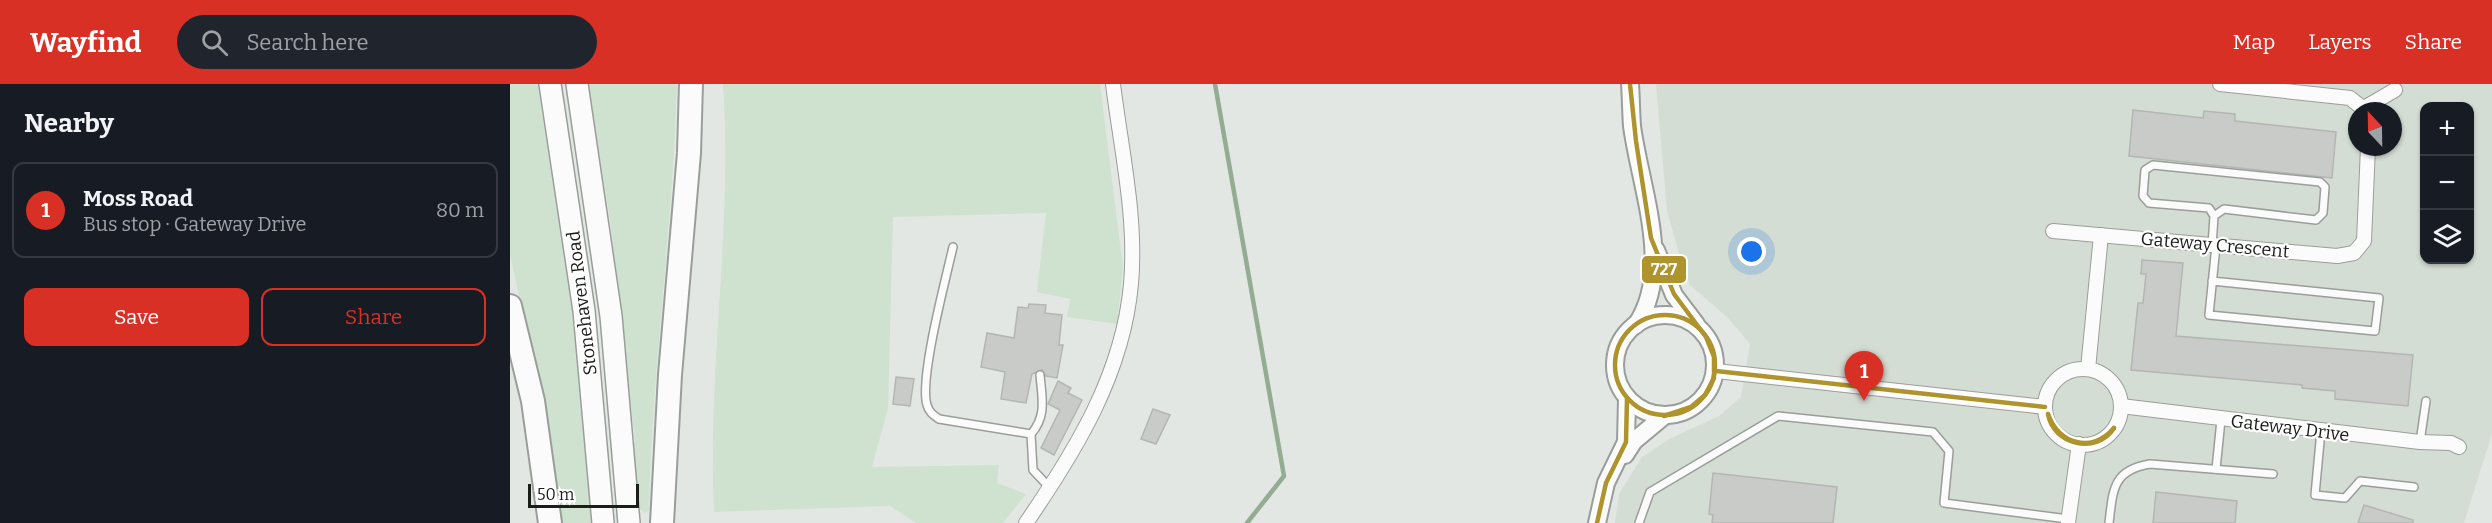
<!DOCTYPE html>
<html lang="en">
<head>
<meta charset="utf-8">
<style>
	body { margin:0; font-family:Bitter,serif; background:#20242c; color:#f1f3f6 }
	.controls { position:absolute; right:18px; top:18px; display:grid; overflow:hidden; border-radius:12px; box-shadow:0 2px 4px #0004 }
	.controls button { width:54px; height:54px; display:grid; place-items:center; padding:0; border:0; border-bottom:2px solid #363941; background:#171b24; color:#f1f3f6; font:30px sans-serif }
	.compass { position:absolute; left:1838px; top:18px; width:54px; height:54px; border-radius:50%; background:#171b24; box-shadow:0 2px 4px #0004; rotate:338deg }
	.scale { position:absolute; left:18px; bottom:15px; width:111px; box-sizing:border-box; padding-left:6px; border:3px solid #1a1d1a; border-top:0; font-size:16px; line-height:21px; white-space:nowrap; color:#1a1d1a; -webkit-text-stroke:4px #fff; paint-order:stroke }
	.you { position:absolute; left:1242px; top:168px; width:21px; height:21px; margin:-15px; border:4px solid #fff; border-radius:50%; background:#1a73e8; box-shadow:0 0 0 9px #1a73e833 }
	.badge { display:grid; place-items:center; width:39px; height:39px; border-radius:50%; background:#d93025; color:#fff; font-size:20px; font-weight:700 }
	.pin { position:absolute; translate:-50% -50px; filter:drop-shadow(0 2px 3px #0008) }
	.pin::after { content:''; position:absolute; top:32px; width:21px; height:18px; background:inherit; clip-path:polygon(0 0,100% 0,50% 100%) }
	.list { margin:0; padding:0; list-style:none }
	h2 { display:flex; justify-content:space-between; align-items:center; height:78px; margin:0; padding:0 24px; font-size:26px }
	h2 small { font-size:20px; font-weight:400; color:#9ea1a6 }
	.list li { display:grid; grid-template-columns:39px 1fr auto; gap:18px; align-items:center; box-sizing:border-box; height:96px; margin:0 12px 12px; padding:0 12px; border:2px solid #363941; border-radius:12px }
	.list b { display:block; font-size:22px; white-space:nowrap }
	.list p { margin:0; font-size:20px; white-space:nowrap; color:#9ea1a6 }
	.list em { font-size:20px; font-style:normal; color:#9ea1a6 }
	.actions { display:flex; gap:12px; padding:18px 24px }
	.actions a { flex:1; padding:14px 0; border:2px solid #d93025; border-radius:12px; text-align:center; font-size:21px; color:#d93025 }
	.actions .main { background:#d93025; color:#fff }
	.icon { flex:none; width:33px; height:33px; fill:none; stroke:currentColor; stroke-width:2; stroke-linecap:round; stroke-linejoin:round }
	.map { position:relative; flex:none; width:1982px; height:439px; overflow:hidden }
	header { display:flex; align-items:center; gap:36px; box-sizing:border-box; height:84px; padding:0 30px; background:#d93025; color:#fff }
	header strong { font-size:28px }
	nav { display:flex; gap:33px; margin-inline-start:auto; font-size:21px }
	.search { width:420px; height:54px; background:#20242c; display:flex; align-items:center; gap:15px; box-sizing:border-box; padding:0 21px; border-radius:33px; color:#9ea1a6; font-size:22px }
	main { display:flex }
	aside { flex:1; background:#171b24 }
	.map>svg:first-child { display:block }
	.built { fill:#d4ddd3; fill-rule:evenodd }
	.green { fill:#cfe1cf }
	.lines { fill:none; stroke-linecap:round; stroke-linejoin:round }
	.stream { stroke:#93ac93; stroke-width:4.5 }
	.building { fill:#c8cbc8; stroke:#b3b6b3; stroke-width:1.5 }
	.service-casing { stroke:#9a9e9a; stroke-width:10 }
	.minor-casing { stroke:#9a9e9a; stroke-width:16 }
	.tertiary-casing { stroke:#9a9e9a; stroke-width:20 }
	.primary-casing { stroke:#9a9e9a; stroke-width:24 }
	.trunk-casing { stroke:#9a9e9a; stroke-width:26 }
	.service { stroke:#fbfbfb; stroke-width:7 }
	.minor { stroke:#fbfbfb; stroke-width:14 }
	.tertiary { stroke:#fbfbfb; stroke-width:16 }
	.primary { stroke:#fbfbfb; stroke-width:21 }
	.trunk { stroke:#fbfbfb; stroke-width:22 }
	.bus-1-casing { stroke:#fff; stroke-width:9 }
	.bus-1 { stroke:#af932c; stroke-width:4.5 }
	.labels { text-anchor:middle; stroke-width:4.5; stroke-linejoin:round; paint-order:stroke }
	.street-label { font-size:18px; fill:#1a1d1a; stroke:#fff }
	.line-badge { stroke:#fff; stroke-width:2 }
	.badge-label { font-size:16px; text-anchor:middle; font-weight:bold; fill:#fff }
</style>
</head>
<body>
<header>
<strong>Wayfind</strong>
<div class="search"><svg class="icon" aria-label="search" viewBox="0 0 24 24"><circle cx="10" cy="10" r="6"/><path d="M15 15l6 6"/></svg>Search here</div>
<nav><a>Map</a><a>Layers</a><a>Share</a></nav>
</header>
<main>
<aside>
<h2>Nearby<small></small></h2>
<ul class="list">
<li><span class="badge">1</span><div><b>Moss Road</b><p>Bus stop · Gateway Drive</p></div><em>80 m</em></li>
</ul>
<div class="actions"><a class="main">Save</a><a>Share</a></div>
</aside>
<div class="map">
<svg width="1982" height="439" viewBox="0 0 1982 439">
	<rect width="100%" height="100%" fill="#e3e7e3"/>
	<path class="built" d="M1146,0H1982V350L1954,439H1105L1109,410L1132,373L1159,355L1209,332L1231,313L1240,260L1217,233L1180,201L1173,183L1157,127ZM1914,22H1960V176H1914ZM1847,27H1883V63H1847Z"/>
	<g class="green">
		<path d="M0,0H28V3L62,229L81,439H51L30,305L0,171Z"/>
		<path d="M78,0H167C163,143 142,284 139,426L135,429L127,423L122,361L125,358L100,136Z"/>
		<path d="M213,0H590L613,184L607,240L557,233L560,215L527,208L536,129L383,133L378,324L362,383L489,381L487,399L516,410L493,439H406L380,422L204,428C197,285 223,143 213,0Z"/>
	</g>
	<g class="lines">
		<path class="stream" d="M705,0L774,392L737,439"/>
	</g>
	<g class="building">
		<path d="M1623,26L1693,34L1694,27L1725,30V37L1826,48L1822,94L1619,72Z"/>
		<path d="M1632,176L1673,179L1666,252L1903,271L1898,322L1825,315V307L1792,304V301L1621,286L1628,219H1633L1636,190H1631Z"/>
		<path d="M519,220L536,221L535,229L552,231L549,261H553L547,294L536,292L532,286L522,290L516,319L491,315L495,288L471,283L477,249L504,254L508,223L518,224Z"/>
		<path d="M386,293L404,295L400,322L383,320Z"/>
		<path d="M548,297L561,304L558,309L572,316L544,371L531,364L550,326L538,320Z"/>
		<path d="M643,325L660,331L646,360L631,355Z"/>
		<path d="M1203,389L1327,403L1323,439H1202L1203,431L1199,430Z"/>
		<path d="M1646,408L1727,417L1725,439H1643Z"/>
		<path d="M1854,421L1903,436V439H1848Z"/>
	</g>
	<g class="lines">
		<defs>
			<g id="service">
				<path d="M1702,162L1704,132L1699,124L1639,119L1633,112L1635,86L1643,81L1810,98L1815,103L1813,129L1806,136L1714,125L1704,132"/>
				<path d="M443,163C436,194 409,295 417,321C419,328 423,331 429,335L521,350L523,386L540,404"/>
				<path d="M1702,197L1869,214L1865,247L1699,231L1706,162"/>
				<path d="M1811,347L1805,411L1835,414L1850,397L1904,403"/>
				<path d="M521,350C537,332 532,314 530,291"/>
				<path d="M1910,358L1916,317"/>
				<path d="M1706,385L1711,336"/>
				<path d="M1129,439L1140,408L1268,332L1423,348L1439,367L1434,419L1558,435"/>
				<path d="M1599,439C1603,407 1602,386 1640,380L1763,390"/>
			</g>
			<g id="minor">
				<path d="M1710,0L1840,14L1856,27"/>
				<path d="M1854,24L1885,6"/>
				<path d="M1543,147L1827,172L1844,169L1854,157L1858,63"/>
				<path d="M1578,285L1591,151"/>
				<circle cx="1573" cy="323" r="38"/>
				<path d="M1206,287L1535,323"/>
				<path d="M1611,322L1910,358L1941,359L1949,363"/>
				<path d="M516,439C566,366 613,290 621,200C627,134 611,65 603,0"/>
				<path d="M1558,439L1569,360"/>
			</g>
			<g id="tertiary">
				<path d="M1120,0C1121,14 1121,28 1122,42C1130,103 1164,185 1126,241"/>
				<path d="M1146,166L1164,211L1186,240"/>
				<circle cx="1155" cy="281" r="50"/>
				<path d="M1115,371L1124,357L1154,332"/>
				<path d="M1087,439L1096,399L1116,358L1117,314"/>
			</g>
			<g id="primary">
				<path d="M40,0L74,227L93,439"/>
				<path d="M67,0L101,232L119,439"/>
			</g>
			<g id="trunk">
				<path d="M0,222L23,317L40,439"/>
				<path d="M152,439L160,291L179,69L181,0"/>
			</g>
		</defs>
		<use href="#service" class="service-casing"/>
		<use href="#minor" class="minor-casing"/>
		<use href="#tertiary" class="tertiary-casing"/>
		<use href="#primary" class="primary-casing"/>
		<use href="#trunk" class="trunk-casing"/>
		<use href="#service" class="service"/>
		<use href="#minor" class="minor"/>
		<use href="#tertiary" class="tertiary"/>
		<use href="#primary" class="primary"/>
		<use href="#trunk" class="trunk"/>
		<defs>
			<g id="bus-1">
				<path d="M1120,0L1126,57L1141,154L1164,210L1196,253L1204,273V294L1195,311L1181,323L1154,332"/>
				<circle cx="1155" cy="281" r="50"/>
				<path d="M1206,287L1535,323"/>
				<path d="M1538,330C1548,360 1582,370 1604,344"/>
				<path d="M1538,330C1543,361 1587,371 1604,344"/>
				<path d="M1087,439L1096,399L1116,358L1117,314"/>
			</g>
		</defs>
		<use href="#bus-1" class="bus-1-casing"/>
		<use href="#bus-1" class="bus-1"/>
	</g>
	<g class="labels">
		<g class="street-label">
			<text transform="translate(1705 161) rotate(5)" y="6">Gateway Crescent</text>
			<text transform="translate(72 219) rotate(-97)" y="6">Stonehaven Road</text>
			<text transform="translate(1780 344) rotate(7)" y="6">Gateway Drive</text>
		</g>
	</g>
	<rect class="line-badge" x="1131" y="171" width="46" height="29" rx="6" fill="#af932c"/>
	<g class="badge-label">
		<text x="1154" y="191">727</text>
	</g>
</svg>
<div class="controls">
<button>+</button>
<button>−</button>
<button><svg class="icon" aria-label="layers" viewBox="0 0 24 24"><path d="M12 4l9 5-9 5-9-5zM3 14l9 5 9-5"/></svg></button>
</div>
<svg class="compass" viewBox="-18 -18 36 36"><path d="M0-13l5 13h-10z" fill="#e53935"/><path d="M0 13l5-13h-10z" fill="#9ea1a6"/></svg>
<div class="scale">50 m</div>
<div class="you"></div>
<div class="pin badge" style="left:1354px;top:317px">1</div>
</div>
</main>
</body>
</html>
